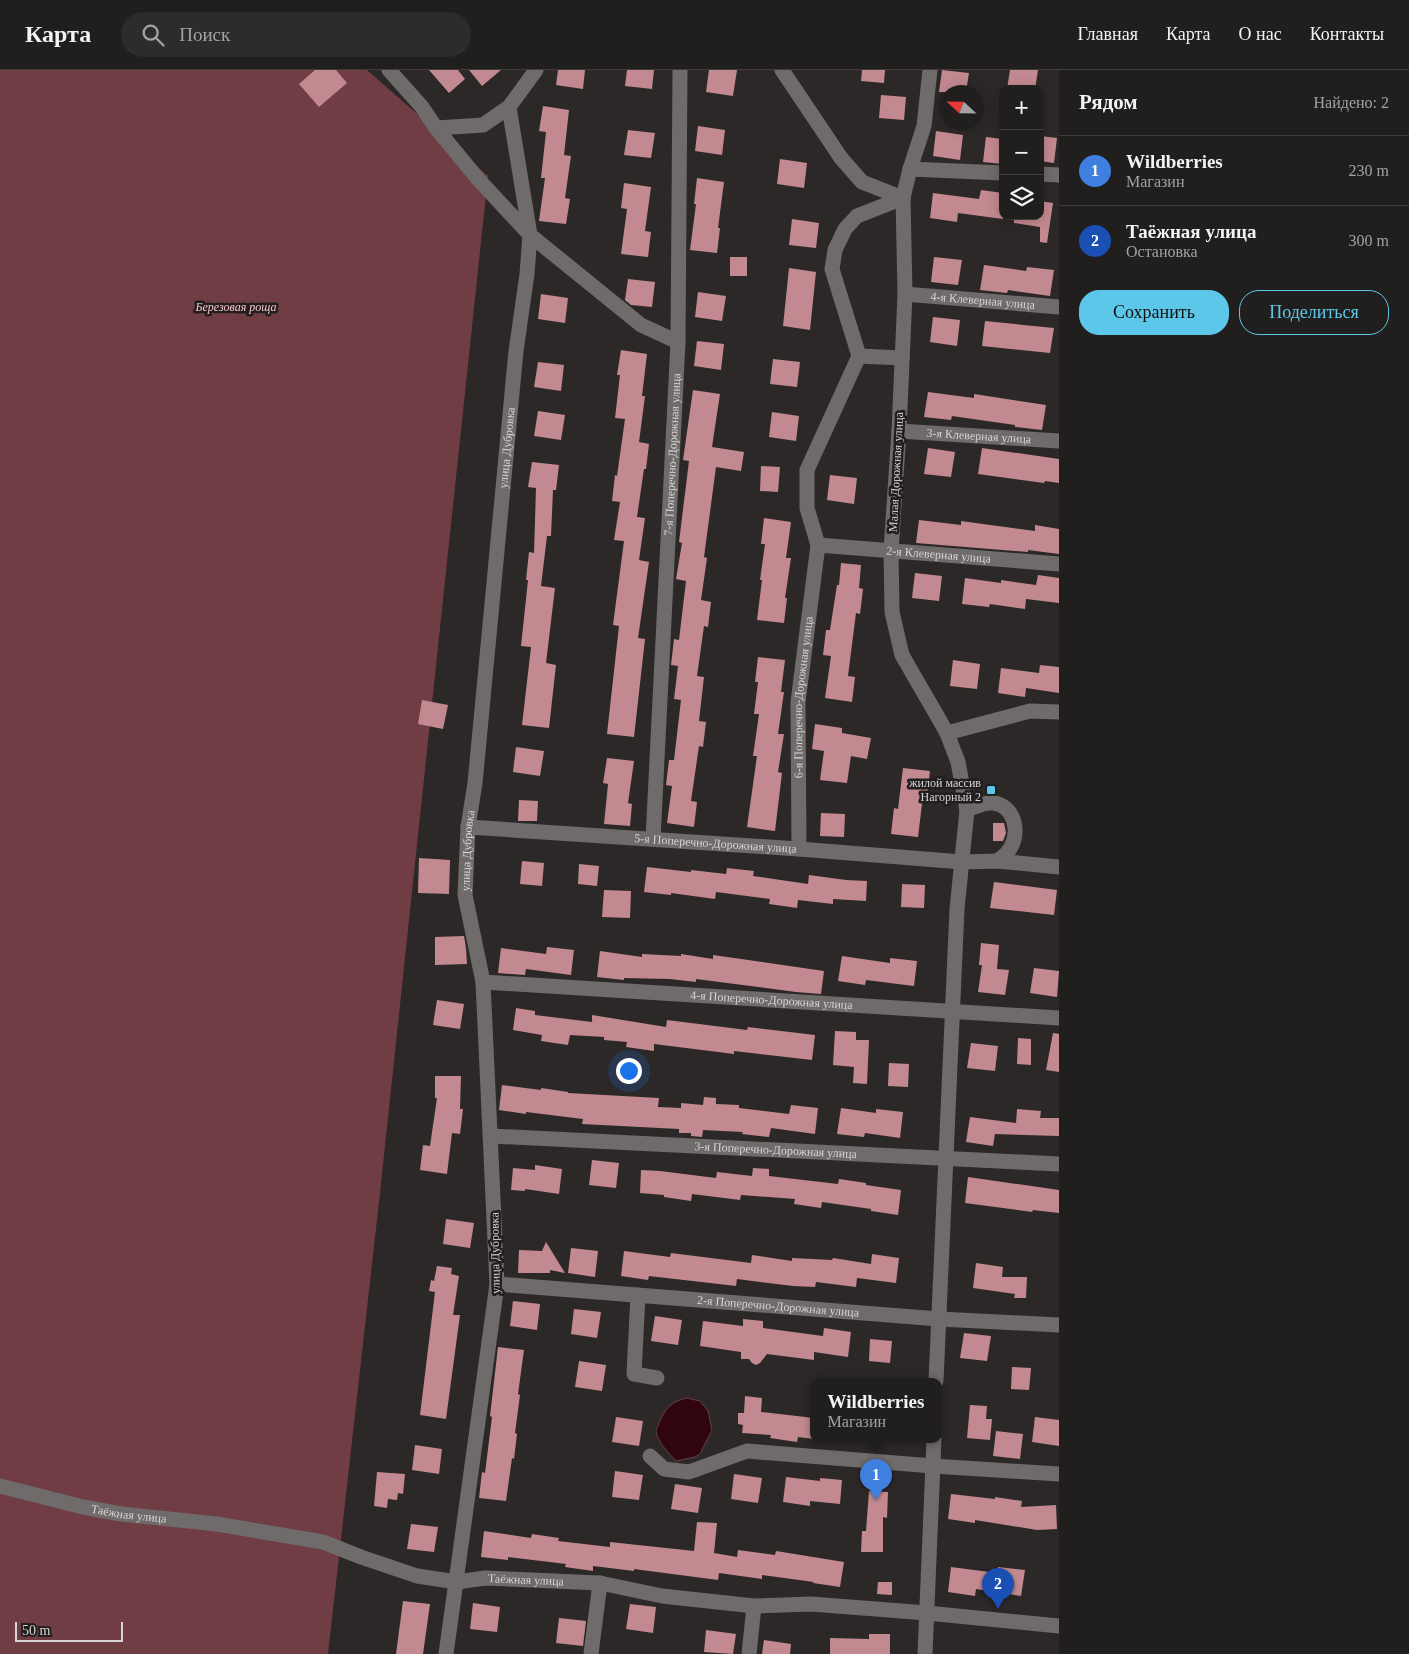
<!DOCTYPE html>
<html lang="ru">
<head>
<meta charset="utf-8">
<style>
	body { margin:0; font-family:Georgia,serif; background:#2d2b2b; color:#f1f3f6 }
	.controls { position:absolute; right:15px; top:15px; display:grid; overflow:hidden; border-radius:10px; box-shadow:0 2px 12px #0003 }
	.controls button { width:45px; height:45px; display:grid; place-items:center; padding:0; border:0; border-bottom:1px solid #3e3c3c; background:#211e1e; color:#f1f3f6; font:25px sans-serif }
	.compass { position:absolute; left:939px; top:15px; width:45px; height:45px; border-radius:50%; background:#211e1e; box-shadow:0 2px 12px #0003; rotate:292deg }
	.scale { position:absolute; left:15px; bottom:12px; width:108px; box-sizing:border-box; padding-left:5px; border:2px solid #d6d4d4; border-top:0; font-size:14px; line-height:18px; white-space:nowrap; color:#d6d4d4; -webkit-text-stroke:4px #221e1f; paint-order:stroke }
	.you { position:absolute; left:628px; top:1000px; width:18px; height:18px; margin:-12px; border:4px solid #fff; border-radius:50%; background:#1a73e8; box-shadow:0 0 0 8px #1a73e833 }
	.badge { display:grid; place-items:center; width:32px; height:32px; border-radius:50%; background:#5cc7e8; color:#fff; font-size:16px; font-weight:700 }
	.pin { position:absolute; translate:-50% -41px; filter:drop-shadow(0 1px 2px #0008) }
	.pin::after { content:''; position:absolute; top:26px; width:18px; height:15px; background:inherit; clip-path:polygon(0 0,100% 0,50% 100%) }
	.popup { position:absolute; left:810px; top:1308px; width:132px; height:65px; box-sizing:border-box; display:grid; place-content:center; border-radius:10px; background:#211e1e; filter:drop-shadow(0 1px 4px #0005); font-size:16px; white-space:nowrap; color:#a2a2a4 }
	.popup b { font-size:19px; color:#f1f3f6 }
	.popup::after { content:''; position:absolute; left:50%; top:100%; margin-left:-10px; border:10px solid transparent; border-top-color:#211e1e }
	.list { margin:0; padding:0; list-style:none }
	h2 { display:flex; justify-content:space-between; align-items:center; height:65px; margin:0; padding:0 20px; font-size:21px }
	h2 small { font-size:16px; font-weight:400; color:#a2a2a4 }
	.list li { display:grid; grid-template-columns:32px 1fr auto; gap:15px; align-items:center; box-sizing:border-box; height:70px; padding:0 20px; border-top:1px solid #3e3c3c }
	.list b { display:block; font-size:19px; white-space:nowrap }
	.list p { margin:0; font-size:16px; white-space:nowrap; color:#a2a2a4 }
	.list em { font-size:16px; font-style:normal; color:#a2a2a4 }
	.actions { display:flex; gap:10px; padding:15px 20px }
	.actions a { flex:1; padding:11px 0; border:1px solid #5cc7e8; border-radius:20px; text-align:center; font-size:18px; color:#5cc7e8 }
	.actions .main { background:#5cc7e8; color:#111 }
	.icon { flex:none; width:28px; height:28px; fill:none; stroke:currentColor; stroke-width:2; stroke-linecap:round; stroke-linejoin:round }
	.map { position:relative; flex:none; width:1059px; height:1584px; overflow:hidden }
	header { display:flex; align-items:center; gap:30px; box-sizing:border-box; height:70px; padding:0 25px; background:#211e1e; border-bottom:1px solid #3e3c3c }
	header strong { font-size:24px }
	nav { display:flex; gap:28px; margin-inline-start:auto; font-size:18px }
	.search { width:350px; height:45px; background:#2d2b2b; display:flex; align-items:center; gap:12px; box-sizing:border-box; padding:0 18px; border-radius:28px; color:#a2a2a4; font-size:19px }
	main { display:flex }
	aside { flex:1; background:#211e1e }
	.map>svg:first-child { display:block }
	.forest { fill:#703d44 }
	.water { fill:#310510; stroke:#62434b }
	.building { fill:#c38990 }
	.lines { fill:none; stroke-linecap:round; stroke-linejoin:round }
	.minor { stroke:#6f6b6b; stroke-width:15 }
	.poi-dot { fill:#5cc7e8; stroke:#221e1f; stroke-width:2 }
	.labels { text-anchor:middle; stroke-width:5; stroke-linejoin:round; paint-order:stroke }
	.street-label { font-size:12px; fill:#d6d4d4; stroke:#221e1f }
	.park-label { font-size:12px; font-style:italic; fill:#f9c4ca; stroke:#221e1f }
	.poi-label { font-size:12px; fill:#d6d4d4; stroke:#221e1f; text-anchor:end }
</style>
</head>
<body>
<header>
<strong>Карта</strong>
<div class="search"><svg class="icon" aria-label="search" viewBox="0 0 24 24"><circle cx="10" cy="10" r="6"/><path d="M15 15l6 6"/></svg>Поиск</div>
<nav><a>Главная</a><a>Карта</a><a>О нас</a><a>Контакты</a></nav>
</header>
<main>
<div class="map">
<svg width="1059" height="1584" viewBox="0 0 1059 1584">
	<rect width="100%" height="100%" fill="#2c2828"/>
	<path class="forest" d="M0,0H367L488,106L380,1123L328,1584H0Z"/>
	<path class="water" d="M687,1328L700,1331L708,1341L712,1360L700,1384L695,1387L676,1391C668,1382 657,1372 656,1360C656,1360 659,1354 659,1353C665,1338 672,1331 687,1328Z"/>
	<g class="building">
		<path d="M315,0H336L347,13L319,37L299,14Z"/>
		<path d="M429,0H458L465,9L449,23Z"/>
		<path d="M469,0H501L482,16Z"/>
		<path d="M558,0H585L583,19L556,15Z"/>
		<path d="M627,0H654L652,19L625,16Z"/>
		<path d="M709,0H737L733,26L706,22Z"/>
		<path d="M862,0H885L884,13L861,11Z"/>
		<path d="M942,0L969,3L966,22H939Z"/>
		<path d="M1010,0H1038L1035,19H1007Z"/>
		<path d="M881,25L906,27L904,50L879,48Z"/>
		<path d="M543,36L569,40L564,85L571,86L565,128L570,129L566,154L539,151L545,108H541L546,62L539,61Z"/>
		<path d="M698,56L725,60L722,85L695,81Z"/>
		<path d="M628,60L655,63L651,88L624,85Z"/>
		<path d="M936,61L963,65L960,90L933,86Z"/>
		<path d="M1040,66L1057,68L1054,93L1040,91Z"/>
		<path d="M986,67L1003,69V94L983,92Z"/>
		<path d="M780,89L807,93L804,118L777,114Z"/>
		<path d="M697,108L724,112L718,158H720L717,183L690,180L696,134H694Z"/>
		<path d="M624,113L651,117L645,161L651,162L648,187L621,184L627,139L621,138Z"/>
		<path d="M981,120L1003,123V149L958,143L957,152L930,148L933,123L979,129Z"/>
		<path d="M1040,131L1053,133L1047,173L1040,172V157L1014,153V146H1040Z"/>
		<path d="M792,149L819,153L816,178L789,175Z"/>
		<rect x="730" y="187" width="17" height="19"/>
		<path d="M934,187L962,190L958,215L931,212Z"/>
		<path d="M984,195L1026,201L1027,197L1054,200L1050,226L1008,220L1007,223L980,220Z"/>
		<path d="M789,198L816,202L810,260L783,256Z"/>
		<path d="M628,209L655,212L652,237L631,235L625,230Z"/>
		<path d="M698,222L726,226L722,251L695,247Z"/>
		<path d="M541,224L568,228L565,253L538,249Z"/>
		<path d="M933,247L960,250L957,276L930,272Z"/>
		<path d="M985,251L1054,258L1050,283L982,276Z"/>
		<path d="M697,271L724,274L721,300L694,296Z"/>
		<path d="M621,280L647,284L642,326H645L639,372L649,374L646,399H644L637,447L645,448L639,490L649,492L638,568L645,569L634,667L607,664L619,556L613,555L624,471L614,470L620,432L612,431L615,405L617,406L625,349L615,348L620,305H617Z"/>
		<path d="M773,289L800,292L797,317L770,314Z"/>
		<path d="M538,292L564,295L561,321L534,317Z"/>
		<path d="M693,320L720,324L712,377L744,382L741,401L716,397L704,487L707,488L701,530L711,532L708,557L704,556L697,606L704,607L699,651L706,652L703,677L699,676L691,731L697,732L694,757L667,753L672,716L666,715L669,690H674L681,630L674,629L678,596L671,595L674,569L679,570L686,511L676,509L682,473L679,472L689,391L683,390Z"/>
		<path d="M928,322L974,328V324L1046,335L1042,360L1015,357V355L952,346L951,350L924,347Z"/>
		<path d="M538,341L565,345L561,370L534,366Z"/>
		<path d="M772,342L799,346L796,371L769,367Z"/>
		<path d="M928,378L955,382L951,407L924,404Z"/>
		<path d="M982,378L1059,389V413L1045,411L1044,413L978,404Z"/>
		<path d="M532,392L559,395L556,420H553L551,466H547L541,516L555,518L546,593L556,595L549,658L522,655L531,577L521,576L528,510H526L529,482L534,483L536,418L528,417Z"/>
		<path d="M761,396L780,397L778,422L760,421Z"/>
		<path d="M830,405L857,408L854,434L827,430Z"/>
		<path d="M764,448L791,452L786,488H791L785,528H787L784,553L757,550L762,510H760L765,474H761Z"/>
		<path d="M919,450L961,455V451L1035,461V455L1059,459V484L1028,480V482L916,473Z"/>
		<path d="M841,493L861,495L859,518L863,519L860,544L856,543L848,606L855,607L852,632L825,628L831,586L823,585L826,560H830L837,515H839Z"/>
		<path d="M915,503L942,506L939,531L912,528Z"/>
		<path d="M1038,505L1059,508V533L1026,529L1025,539L990,534L989,537L962,534L965,508L1001,513V510L1036,515Z"/>
		<path d="M758,587L785,590L781,622H784L778,664H784L778,702L782,703L775,761L747,757L757,686H753L759,644H754L758,612H755Z"/>
		<path d="M953,590L980,594L977,619L950,616Z"/>
		<path d="M1040,595L1059,597V623L1026,618L1025,627L998,623L1001,598L1039,603Z"/>
		<path d="M422,630L448,635L443,659L418,654Z"/>
		<path d="M815,654L842,658V663L871,668L867,689L851,686L847,713L820,710L824,681L812,679Z"/>
		<path d="M516,677L544,681L540,706L513,702Z"/>
		<path d="M607,688L634,691L628,733L632,734L630,756L604,754L608,714L603,713Z"/>
		<path d="M903,698L930,701L927,727L923,726L918,767L891,764L894,738L898,739Z"/>
		<path d="M519,730L538,731L537,751H518Z"/>
		<path d="M821,743L845,744L844,767L820,766Z"/>
		<path d="M993,753H1004L1006,763L1003,771H993Z"/>
		<path d="M419,788L450,790L449,824L418,823Z"/>
		<path d="M522,791L544,793L542,816L520,814Z"/>
		<path d="M579,794L599,796L597,816L578,814Z"/>
		<path d="M647,797L691,802V800L726,804L727,798L754,801L753,806L808,814L809,805L846,810L867,811L866,831L833,829V834L798,830L797,838L769,834L770,829L716,822L715,829L671,823V825L644,822Z"/>
		<path d="M994,812L1057,820L1054,845L990,838Z"/>
		<path d="M902,814L925,815L924,838L901,837Z"/>
		<path d="M604,820L631,821L630,848L602,847Z"/>
		<path d="M464,866L466,878L467,894L435,895V867Z"/>
		<path d="M981,873L999,875L997,899L1009,900L1005,925L978,922L982,895H979Z"/>
		<path d="M547,877L574,880L571,905L526,899L525,905L498,903L501,878L546,884Z"/>
		<path d="M600,881L642,887V884L681,886V884L713,889V885L824,901L821,924L796,922L696,909V912L670,909L624,908V910L597,907Z"/>
		<path d="M842,886L890,893V888L917,891L914,916L866,910L865,915L838,911Z"/>
		<path d="M1034,898L1059,901L1057,927L1030,923Z"/>
		<path d="M437,930L464,934L460,959L433,955Z"/>
		<path d="M516,938L535,941V945L592,952V945L666,957L667,950L747,960L748,957L815,965L812,990L734,981V984L654,974V981L626,977L627,972L604,970V967L570,965L568,975L541,971L542,965L513,960Z"/>
		<path d="M835,961L856,962V970H869L867,1014L853,1013L854,997L833,995Z"/>
		<path d="M1053,963L1059,964V1002L1046,1000Z"/>
		<path d="M1018,968L1031,969V995L1017,994Z"/>
		<path d="M971,973L998,976L995,1001L967,998Z"/>
		<path d="M889,993L909,994L908,1017L888,1016Z"/>
		<path d="M435,1006H461L460,1039H463L460,1064L452,1063L447,1104L420,1100L423,1075L430,1076L437,1028H435Z"/>
		<path d="M502,1015L541,1020V1018L568,1022V1023L659,1028L658,1037L681,1038V1033L703,1035L704,1027L716,1028V1034L739,1035V1038L789,1044L791,1035L818,1038L815,1064L771,1058L769,1067L742,1064L743,1062L703,1060L702,1067L691,1066V1063H679V1059L582,1054L583,1049L526,1042V1044L499,1040Z"/>
		<path d="M841,1038L876,1043V1039L903,1042L900,1068L865,1063L864,1067L837,1064Z"/>
		<path d="M1017,1039L1041,1041L1040,1048H1059V1066L995,1064L993,1076L966,1072L970,1047L1016,1053Z"/>
		<path d="M592,1090L619,1093L616,1118L589,1115Z"/>
		<path d="M535,1095L562,1099L559,1124L525,1119V1121L511,1120L513,1098L535,1100Z"/>
		<path d="M753,1098L769,1099V1106L838,1114L839,1109L866,1113V1115L901,1120L898,1145L871,1141V1139L822,1132L821,1138L794,1134L795,1129L741,1125L740,1130L692,1124L691,1131L664,1127V1125L640,1123L641,1100L660,1101L716,1108L717,1102L752,1106Z"/>
		<path d="M968,1107L1059,1120V1143L1033,1140L1032,1142L965,1133Z"/>
		<path d="M446,1149L474,1153L470,1178L443,1174Z"/>
		<path d="M546,1172L565,1203L550,1200V1203H518L519,1180L542,1181Z"/>
		<path d="M571,1178L598,1181L595,1207L568,1203Z"/>
		<path d="M624,1181L670,1187L671,1183L751,1193L752,1185L792,1191V1188L832,1190L833,1188L871,1194L872,1184L899,1188L896,1213L857,1208L856,1217L816,1212L815,1217L793,1216L737,1209L736,1216L649,1206L648,1210L621,1206Z"/>
		<path d="M976,1193L1003,1197L1002,1207H1027L1026,1228H1014L1015,1224L973,1218Z"/>
		<path d="M437,1196L452,1198L451,1204L459,1206L453,1245H460L446,1349L420,1345L435,1222L429,1221L431,1210L434,1211Z"/>
		<path d="M513,1231L540,1234L537,1260L510,1256Z"/>
		<path d="M574,1239L601,1242L597,1268L571,1264Z"/>
		<path d="M655,1246L682,1250L678,1275L651,1271Z"/>
		<path d="M743,1249L763,1251V1258L823,1266L824,1258L851,1262L848,1287L814,1282V1290L767,1284L760,1293L756,1295L752,1293L749,1289H741V1282L700,1276L703,1251L743,1256Z"/>
		<path d="M964,1263L991,1266L987,1291L960,1288Z"/>
		<path d="M870,1269L892,1271L890,1293L869,1291Z"/>
		<path d="M498,1277L524,1280L518,1324L520,1325L515,1363L517,1364L514,1389L512,1388L506,1431L479,1428L482,1402L485,1403L492,1347L490,1346Z"/>
		<path d="M579,1291L606,1295L602,1321L575,1317Z"/>
		<path d="M1012,1297L1031,1298L1029,1320L1011,1319Z"/>
		<path d="M745,1326L762,1328L761,1342L814,1348V1369L798,1367L797,1372L770,1368L771,1365L742,1363L743,1355L738,1354V1343H744Z"/>
		<path d="M970,1335L987,1336L986,1349H992L990,1370L967,1368Z"/>
		<path d="M616,1347L643,1351L639,1376L612,1372Z"/>
		<path d="M1035,1347L1059,1350V1376L1032,1372Z"/>
		<path d="M996,1361L1023,1364L1020,1389L993,1386Z"/>
		<path d="M415,1375L442,1379L439,1404L412,1400Z"/>
		<path d="M615,1401L643,1405L639,1430L612,1427Z"/>
		<path d="M377,1402L405,1404L403,1424L398,1423L397,1430L388,1429L387,1438L374,1436Z"/>
		<path d="M734,1404L762,1408L758,1433L731,1429Z"/>
		<path d="M786,1407L820,1411V1408L842,1410L840,1434L810,1431V1436L783,1432Z"/>
		<path d="M675,1414L702,1418L698,1443L671,1439Z"/>
		<path d="M869,1421L888,1422L887,1448L883,1447V1482H861L862,1461H866Z"/>
		<path d="M951,1424L995,1429V1427L1022,1431L1021,1437L1056,1435L1057,1459L1037,1460L975,1450V1453L948,1449Z"/>
		<path d="M697,1452L717,1453L714,1483L737,1487L738,1480L775,1485L776,1481L844,1492L840,1517L813,1513L814,1512L762,1505V1509L719,1503L718,1510L634,1499V1501L593,1496V1501L565,1497L566,1494L508,1487V1490L481,1487L484,1461L531,1468L532,1464L559,1468L558,1471L610,1477V1472L694,1481Z"/>
		<path d="M411,1454L438,1457L434,1482L407,1479Z"/>
		<path d="M951,1497L997,1503L998,1497L1025,1500L1021,1526L976,1519L975,1526L948,1522Z"/>
		<path d="M878,1512H892V1525L877,1524Z"/>
		<path d="M403,1531L430,1534L423,1584H396Z"/>
		<path d="M473,1533L500,1537L497,1562L470,1559Z"/>
		<path d="M630,1534L656,1537L653,1563L626,1559Z"/>
		<path d="M559,1548L586,1551L583,1576L556,1573Z"/>
		<path d="M706,1560L736,1564L733,1584L704,1582Z"/>
		<path d="M869,1564H890V1584H830V1568L869,1569Z"/>
		<path d="M764,1570L791,1574L790,1584H762Z"/>
	</g>
	<g class="lines">
		<g class="minor">
			<path d="M389,0L422,37L436,58L478,109L530,165L641,255L678,272"/>
			<path d="M782,0L841,88L862,112L903,128"/>
			<path d="M930,0L924,56L910,99L903,128L905,224L899,361L891,481L892,542L902,585L947,663L958,692L967,740L957,839L936,1311"/>
			<path d="M436,58L483,55L509,37L536,0"/>
			<path d="M910,99L1003,103"/>
			<path d="M1040,104L1059,105"/>
			<path id="s1" d="M905,224L1059,237"/>
			<path d="M859,286L902,288"/>
			<path id="s2" d="M899,361L1059,371"/>
			<path id="s3" d="M818,475L1059,494"/>
			<path d="M947,663L1030,641L1059,642"/>
			<path d="M967,740C975,737 984,732 993,733C1014,735 1020,761 1011,777C1008,783 1003,787 997,791"/>
			<path id="s4" d="M468,757L799,779L962,792L997,791L1059,797"/>
			<path id="s5" d="M653,769L678,272L680,0"/>
			<path id="s6" d="M799,779L798,632L818,475L807,438V400L859,286L832,199L835,180L845,159L857,146L903,128"/>
			<path id="s7" d="M483,912L1059,948"/>
			<path id="s8" d="M492,1066L1059,1094"/>
			<path id="s9" d="M497,1214L939,1249L1059,1255"/>
			<path d="M638,1225L634,1304L657,1308"/>
			<path d="M650,1386L664,1399L689,1402L747,1381L933,1396L1059,1404"/>
			<path id="s10" d="M0,1416L83,1437L121,1444L217,1454L323,1472L361,1487L417,1506L457,1512L485,1508L600,1513L662,1526L754,1536L811,1534L927,1543L1059,1556"/>
			<path id="s11" d="M446,1584L497,1214L483,912L465,825L468,757L475,713L516,281L527,204L530,165L509,37"/>
			<path d="M591,1584L600,1513"/>
			<path d="M749,1584L754,1536"/>
			<path d="M925,1584L934,1369"/>
		</g>
	</g>
	<rect class="poi-dot" x="986" y="715" width="10" height="10" rx="2.5"/>
	<g class="labels">
		<g class="street-label">
			<text dy="4" stroke="none"><textPath href="#s1" startOffset="78">4-я Клеверная улица</textPath></text>
			<text dy="4" stroke="none"><textPath href="#s2" startOffset="80">3-я Клеверная улица</textPath></text>
			<text dy="4" stroke="none"><textPath href="#s11" startOffset="1214">улица Дубровка</textPath></text>
			<text dy="4" stroke="none"><textPath href="#s5" startOffset="385">7-я Поперечно-Дорожная улица</textPath></text>
			<text transform="translate(896 402) rotate(-87)" y="4">Малая Дорожная улица</text>
			<text dy="4" stroke="none"><textPath href="#s3" startOffset="121">2-я Клеверная улица</textPath></text>
			<text dy="4" stroke="none"><textPath href="#s6" startOffset="152">6-я Поперечно-Дорожная улица</textPath></text>
			<text dy="4" stroke="none"><textPath href="#s4" startOffset="248">5-я Поперечно-Дорожная улица</textPath></text>
			<text dy="4" stroke="none"><textPath href="#s11" startOffset="809">улица Дубровка</textPath></text>
			<text dy="4" stroke="none"><textPath href="#s7" startOffset="289">4-я Поперечно-Дорожная улица</textPath></text>
			<text dy="4" stroke="none"><textPath href="#s8" startOffset="284">3-я Поперечно-Дорожная улица</textPath></text>
			<text transform="translate(495 1183) rotate(-91)" y="4">улица Дубровка</text>
			<text dy="4" stroke="none"><textPath href="#s9" startOffset="282">2-я Поперечно-Дорожная улица</textPath></text>
			<text dy="4" stroke="none"><textPath href="#s10" startOffset="132">Таёжная улица</textPath></text>
			<text dy="4" stroke="none"><textPath href="#s10" startOffset="538">Таёжная улица</textPath></text>
		</g>
		<g class="park-label">
			<text x="236" y="241">Березовая роща</text>
		</g>
		<g class="poi-label">
			<text x="981" y="717">жилой массив<tspan x="981" dy="14">Нагорный 2</tspan></text>
		</g>
	</g>
</svg>
<div class="controls">
<button>+</button>
<button>−</button>
<button><svg class="icon" aria-label="layers" viewBox="0 0 24 24"><path d="M12 4l9 5-9 5-9-5zM3 14l9 5 9-5"/></svg></button>
</div>
<svg class="compass" viewBox="-18 -18 36 36"><path d="M0-13l5 13h-10z" fill="#e53935"/><path d="M0 13l5-13h-10z" fill="#a2a2a4"/></svg>
<div class="scale">50 m</div>
<div class="you"></div>
<div class="pin badge" style="left:876px;top:1430px;background:#3f7fe0">1</div>
<div class="popup"><b>Wildberries</b>Магазин</div>
<div class="pin badge" style="left:998px;top:1539px;background:#1a4fb4">2</div>
</div>
<aside>
<h2>Рядом<small>Найдено: 2</small></h2>
<ul class="list">
<li><span class="badge" style="background:#3f7fe0">1</span><div><b>Wildberries</b><p>Магазин</p></div><em>230 m</em></li>
<li><span class="badge" style="background:#1a4fb4">2</span><div><b>Таёжная улица</b><p>Остановка</p></div><em>300 m</em></li>
</ul>
<div class="actions"><a class="main">Сохранить</a><a>Поделиться</a></div>
</aside>
</main>
</body>
</html>
